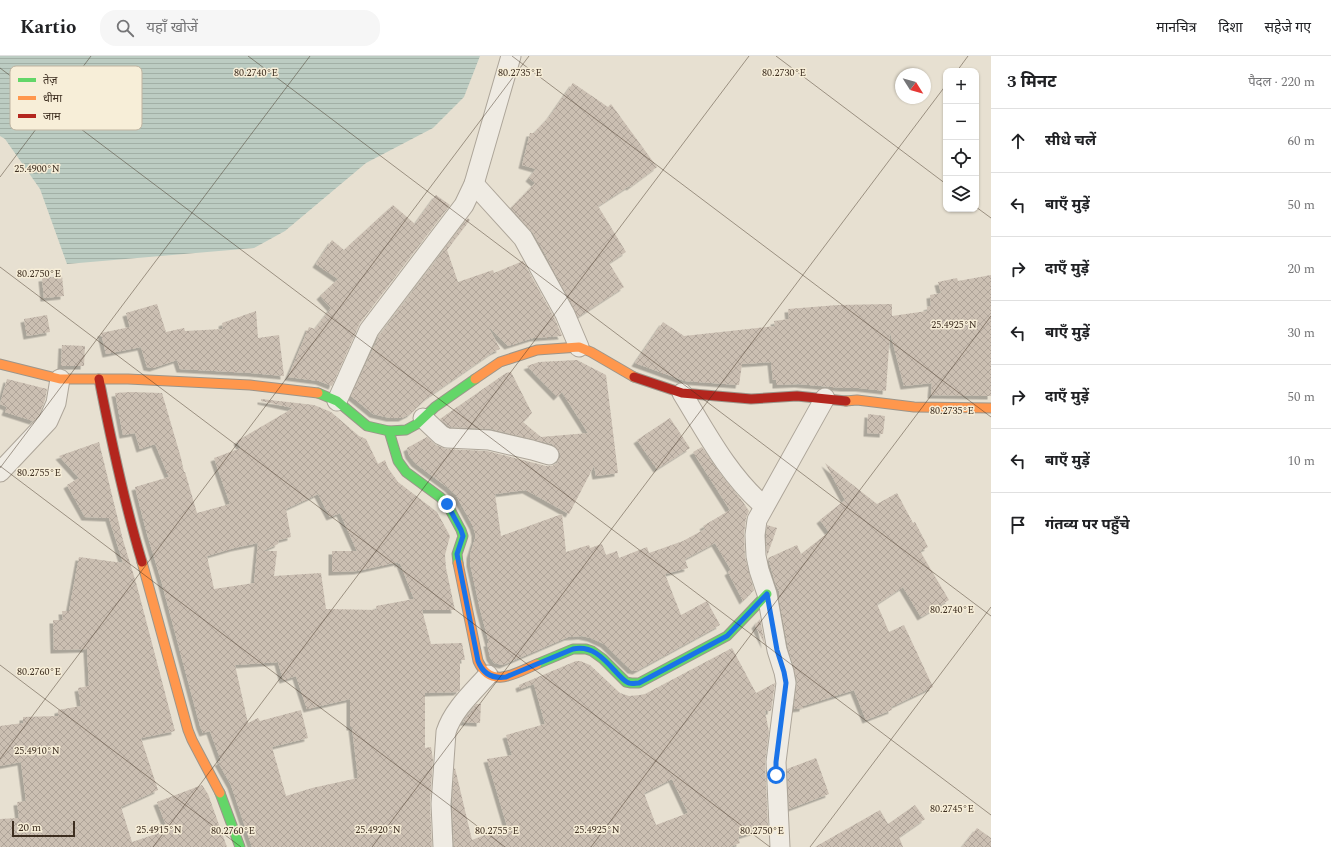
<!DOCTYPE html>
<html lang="hi">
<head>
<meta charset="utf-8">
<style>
	body { margin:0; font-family:Spectral,"Noto Sans Devanagari",serif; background:#f6f6f6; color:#202124 }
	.controls { position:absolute; right:12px; top:12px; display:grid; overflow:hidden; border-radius:8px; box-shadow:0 1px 3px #0004 }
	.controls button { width:36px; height:36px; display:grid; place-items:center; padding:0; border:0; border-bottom:1px solid #e0e0e0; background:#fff; color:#202124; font:20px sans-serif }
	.compass { position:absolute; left:895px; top:12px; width:36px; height:36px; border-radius:50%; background:#fff; box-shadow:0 1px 3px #0004; rotate:127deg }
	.scale { position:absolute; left:12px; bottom:10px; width:63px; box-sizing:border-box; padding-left:4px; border:2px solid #3d2e20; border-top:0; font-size:11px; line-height:14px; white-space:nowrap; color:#3d2e20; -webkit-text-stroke:3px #f7eed8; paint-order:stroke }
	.stop { position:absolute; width:12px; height:12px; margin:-9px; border:3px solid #1a73e8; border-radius:50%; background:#fff }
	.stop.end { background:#1a73e8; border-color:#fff; box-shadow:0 1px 4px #0008 }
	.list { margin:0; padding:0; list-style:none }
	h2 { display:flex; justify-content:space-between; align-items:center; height:52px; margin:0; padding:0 16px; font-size:17px }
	h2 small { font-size:13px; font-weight:400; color:#757577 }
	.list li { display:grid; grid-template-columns:26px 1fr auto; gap:12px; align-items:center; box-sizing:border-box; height:64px; padding:0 16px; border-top:1px solid #e0e0e0 }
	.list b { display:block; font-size:15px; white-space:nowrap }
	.list em { font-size:13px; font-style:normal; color:#757577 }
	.icon { flex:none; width:22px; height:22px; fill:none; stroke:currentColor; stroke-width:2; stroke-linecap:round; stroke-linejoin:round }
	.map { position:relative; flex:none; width:991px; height:791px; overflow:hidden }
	header { display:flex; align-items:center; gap:24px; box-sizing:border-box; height:56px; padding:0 20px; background:#fff; border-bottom:1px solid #e0e0e0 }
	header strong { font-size:19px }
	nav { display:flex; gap:22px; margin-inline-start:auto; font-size:14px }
	.search { width:280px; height:36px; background:#f6f6f6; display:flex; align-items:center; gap:10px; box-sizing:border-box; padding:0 14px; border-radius:16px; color:#757577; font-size:15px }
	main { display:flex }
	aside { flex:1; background:#fff }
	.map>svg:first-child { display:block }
	.water { fill:url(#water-rules) }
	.building { fill:url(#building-cross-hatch); fill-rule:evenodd; filter:url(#shadow) }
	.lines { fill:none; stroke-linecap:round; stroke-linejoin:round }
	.street-casing { stroke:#ada599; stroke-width:21 }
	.fast-casing { stroke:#9c958a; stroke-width:11 }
	.slow-casing { stroke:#9c958a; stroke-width:11 }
	.jam-casing { stroke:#9c958a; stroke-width:11 }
	.street { stroke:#efebe3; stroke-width:19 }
	.fast { stroke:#63d668; stroke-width:9 }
	.slow { stroke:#ff974d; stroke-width:9 }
	.jam { stroke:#b3261e; stroke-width:9 }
	.route { stroke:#1a73e8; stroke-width:5 }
	.ticks { fill:none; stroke:#3d2e20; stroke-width:1; stroke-opacity:0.45 }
	.key { fill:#f7eed8; stroke:#bfb4a1; stroke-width:1 }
	.key-label { font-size:11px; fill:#3d2e20 }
	.ticks-label { font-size:10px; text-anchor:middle; fill:#3d2e20; stroke:#f7eed8; stroke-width:3; stroke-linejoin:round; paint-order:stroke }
</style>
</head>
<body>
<header>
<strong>Kartio</strong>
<div class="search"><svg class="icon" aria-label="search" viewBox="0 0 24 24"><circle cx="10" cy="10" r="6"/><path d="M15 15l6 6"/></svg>यहाँ खोजें</div>
<nav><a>मानचित्र</a><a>दिशा</a><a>सहेजे गए</a></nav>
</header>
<main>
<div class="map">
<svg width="991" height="791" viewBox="0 0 991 791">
	<defs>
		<pattern id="water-rules" width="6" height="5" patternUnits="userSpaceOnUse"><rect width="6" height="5" fill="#bcccc2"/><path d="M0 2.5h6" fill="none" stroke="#a2b0a6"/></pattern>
		<pattern id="building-cross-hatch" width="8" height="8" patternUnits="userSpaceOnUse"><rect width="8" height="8" fill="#cbbfb2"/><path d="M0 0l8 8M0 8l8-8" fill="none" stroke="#afa499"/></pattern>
		<filter id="shadow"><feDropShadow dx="-3.5" dy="3.5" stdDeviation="0" flood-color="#0004"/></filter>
	</defs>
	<rect width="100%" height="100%" fill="#e7e0d1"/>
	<path class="water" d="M0,0H480L464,41L433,72L366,107L285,175L254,192L67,208L40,133L5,83L0,80Z"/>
	<g class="building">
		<path d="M573,27L608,51L611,48L657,111L630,131L629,130L598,150L626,196L609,207L624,231L578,261L544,196L533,177L511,152L535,127L529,122L536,113L522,109L530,77H534L550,60Z"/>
		<path d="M436,139L450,149L360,267L332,330L319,325L288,321L309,271L315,273L331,252L320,240L338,223L316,208L332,184L344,194L393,149L415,168Z"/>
		<path d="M468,162L470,164L447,194L458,226L493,214L494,217L523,205L555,263L562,280L533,282L508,290L488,270L500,293L493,296L428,341L410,358L402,362H390L373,358L351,340L379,280Z"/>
		<path d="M991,219V340L931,339L932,327L904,330L890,276L886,335L859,332H844L798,328L776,329V324H773L771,306L742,308L739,329L685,325L635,307L663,266L684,280L775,270L774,265L789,263L788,253L838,249L892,248V260L927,255V251L931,250L930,239L941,237L938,226L957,222L958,225Z"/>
		<path d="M62,220L64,240L44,242L42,222Z"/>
		<path d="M157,248L166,276L184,272L185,275L223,273L222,267L256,255L258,282L279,279L284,320L251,317L180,313L177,304L153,312L147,311L141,291L106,298L101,277L130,271L126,257Z"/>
		<path d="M47,259L50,276L27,280L24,263Z"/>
		<path d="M62,289L85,290L84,310H61Z"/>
		<path d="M577,304L606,319L618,417L596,420L594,410L569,458L526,434L495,438L501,480L562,458L566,496L589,489L590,492L602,488L606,499L617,495L619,502L647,491L649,497L683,485L705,473L703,470L730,454L693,396L702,391L720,417L743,446L749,455L746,462L744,478L745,501L754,534L743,545L728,516L731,514L715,487L685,503L688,512L665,518L681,559L707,545L720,569L636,615L631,614L604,588L591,582L582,580L568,581L503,609L494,607L490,601L487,587H489L480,553L470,507V499L475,483V477L473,470L456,439L447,431L415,407L409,399L407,392L427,381L436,389L446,393L487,395L546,410H552L557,407L560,402V397L557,392L552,388L491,373L450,371L440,363L506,317L511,316L532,357L523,366L541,381L588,377L562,336L557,341L527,310L539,306Z"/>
		<path d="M7,323L47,333L45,344L39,359L33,365L5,356L7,351L0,348Z"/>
		<path d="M131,336L162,337L181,402L184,416H185L197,457L230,448L214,402L241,392L237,385L293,352L261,345V343L314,349L331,356L359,380L366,383L378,408L385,404L388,412L398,426L437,456L450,480L445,499L446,512L455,554H422L431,588L462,587L465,604H460V634L457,636L425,637V692L431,691L433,704L430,747L432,791H252L231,729L218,706L221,705L210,675L203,677L200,670L161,524L147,478L135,431L169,421L155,388L140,393L135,377L123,379L115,337ZM318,438L330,461L340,457L357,495H332V516L357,515L398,506V508L400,507L414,543L376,550L377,554L326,553L321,517L274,520L277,495H263L278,488L279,484L291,481L286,453ZM258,487L254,527L214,533L207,500L234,492ZM278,606L283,624L296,620L307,653L350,643V671H352L358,722L312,732L286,740L272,691L308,682L301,654L260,665L258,662L248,667L235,609Z"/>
		<path d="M868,358L885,360L883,378L867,377Z"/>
		<path d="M670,362L690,392L657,413L637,384Z"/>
		<path d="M99,386L123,484L137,530L175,675L141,682L158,734L121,751L132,786L168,774L157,746L202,729L208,738L227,791H0V763L19,762L17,746L26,745L21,706L0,710V670L23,667V661L58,660V654L81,650L78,632L89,630L87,593L54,594L53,564H63L62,555H69L79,501L123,507L109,462L85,461L67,429L79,422L59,400Z"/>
		<path d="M825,407L877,448L897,437L913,467L915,466L928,491L920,495L949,544L921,561L903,531L877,548L889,576L904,569L933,631L891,651L892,654L866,664L854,634L803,650V652L794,653L797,625L788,591L779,542V535L776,529L768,502L797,489L801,498L829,476L820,464L845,444Z"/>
		<path d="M767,469L777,472L767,500L766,479Z"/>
		<path d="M760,563L765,589L755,569Z"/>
		<path d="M732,592L756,637L775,627L771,655H765L769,676L765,706L768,771L738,781L740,787L730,791H454L452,748L454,713L455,712L472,784L507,770L487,703L512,699L506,679L545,668L534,628L520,633L519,629L576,605H580L590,609L620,637L629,640L640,639L645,638ZM672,723L688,757L656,769L644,737Z"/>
		<path d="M476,648H481L480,667L463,666Z"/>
		<path d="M816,702L829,738L789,753L787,713Z"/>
		<path d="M915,749L925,763L899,781L903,791H815L880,754L888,768Z"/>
		<path d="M977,772L991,782V791H962Z"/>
	</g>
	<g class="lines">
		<defs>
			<g id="street">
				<path d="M474,128L523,182L565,258L579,291"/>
				<path d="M682,337C706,376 728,419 764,450"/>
				<path d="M337,345L369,274L464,149L474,128L511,0"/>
				<path d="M423,362L441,379L447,382L489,384L532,394L549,399"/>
				<path d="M0,416L48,365L56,347L60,323"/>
				<path d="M443,791L441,748L446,676C453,654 472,637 488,619"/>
				<path d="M780,791L776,706L786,627L784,616L777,594L767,538L759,514L756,500L755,479L757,464L825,342"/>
			</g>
			<g id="fast">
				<path d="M318,337L337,345L367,370L389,375L406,374L417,368L435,351L475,323"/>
				<path d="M389,375L398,405L406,416L440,441L447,448L461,474L463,480L457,498L458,507"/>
				<path d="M537,608L573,593H586L592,595L603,603L626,626L631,627H639L727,580L767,538"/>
				<path d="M220,737L240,791"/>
			</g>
			<g id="slow">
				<path d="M0,308L60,323H128L250,329L318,337"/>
				<path d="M475,323L500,306L537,294L579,291L591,296L634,321"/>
				<path d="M846,345L857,344L914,351L991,352"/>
				<path d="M142,506L188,674L192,684L220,737"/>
				<path d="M458,507L478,605C491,634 516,617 537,608"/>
			</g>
			<g id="jam">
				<path d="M634,321L682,337L751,343L797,340L846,345"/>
				<path d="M99,323C111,384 124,446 142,506"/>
			</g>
		</defs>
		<use href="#street" class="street-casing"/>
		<use href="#fast" class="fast-casing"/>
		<use href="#slow" class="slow-casing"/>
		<use href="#jam" class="jam-casing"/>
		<use href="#street" class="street"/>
		<use href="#fast" class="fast"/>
		<use href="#slow" class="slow"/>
		<use href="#jam" class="jam"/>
	</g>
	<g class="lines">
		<path class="route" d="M447,448L461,474L463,480L457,498L478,605C483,618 492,623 506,621L573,593C593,589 604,603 617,617C620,620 625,626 629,627C632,628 636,627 639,627L727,580L767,538L777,594L784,616L786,627L776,706V719"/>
	</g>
	<path class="ticks" d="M248,0L991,560M512,0L991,361M776,0L946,128M0,12L991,759M957,15L968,0M0,121L91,0M976,151L991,162M0,211L770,791M0,410L505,791M0,412L310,0M0,609L241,791M0,703L529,0M153,791L749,0M372,791L946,29M591,791L991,260M810,791L991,551"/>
	<rect x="10" y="10" width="132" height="64" rx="6" class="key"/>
	<rect x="18" y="22" width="18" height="4" fill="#63d668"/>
	<rect x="18" y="40" width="18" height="4" fill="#ff974d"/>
	<rect x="18" y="58" width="18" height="4" fill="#b3261e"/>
	<g class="key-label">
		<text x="43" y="28">तेज़</text>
		<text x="43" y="46">धीमा</text>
		<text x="43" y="64">जाम</text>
	</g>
	<g class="ticks-label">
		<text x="256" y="20">80.2740°E</text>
		<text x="784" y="20">80.2730°E</text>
		<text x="520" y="20">80.2735°E</text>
		<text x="37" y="116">25.4900°N</text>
		<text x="39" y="221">80.2750°E</text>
		<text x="954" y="272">25.4925°N</text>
		<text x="952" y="358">80.2735°E</text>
		<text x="39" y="420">80.2755°E</text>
		<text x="952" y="557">80.2740°E</text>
		<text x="39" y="619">80.2760°E</text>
		<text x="37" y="698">25.4910°N</text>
		<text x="952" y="756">80.2745°E</text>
		<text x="159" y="777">25.4915°N</text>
		<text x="378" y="777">25.4920°N</text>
		<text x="597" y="777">25.4925°N</text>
		<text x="233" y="778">80.2760°E</text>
		<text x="497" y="778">80.2755°E</text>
		<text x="762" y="778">80.2750°E</text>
	</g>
</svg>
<div class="controls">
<button>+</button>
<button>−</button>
<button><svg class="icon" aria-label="locate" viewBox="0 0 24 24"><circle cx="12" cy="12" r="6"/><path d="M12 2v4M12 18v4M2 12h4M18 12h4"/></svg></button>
<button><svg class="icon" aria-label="layers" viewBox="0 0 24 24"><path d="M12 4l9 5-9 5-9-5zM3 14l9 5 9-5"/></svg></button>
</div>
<svg class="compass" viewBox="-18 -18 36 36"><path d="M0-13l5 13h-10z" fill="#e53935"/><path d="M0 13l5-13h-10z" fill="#757577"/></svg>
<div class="scale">20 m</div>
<div class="stop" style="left:776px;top:719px"></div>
<div class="stop end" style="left:447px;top:448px"></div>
</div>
<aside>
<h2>3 मिनट<small>पैदल · 220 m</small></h2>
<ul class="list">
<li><svg class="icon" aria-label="ahead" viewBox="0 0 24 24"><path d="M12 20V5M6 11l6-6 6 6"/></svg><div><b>सीधे चलें</b></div><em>60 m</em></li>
<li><svg class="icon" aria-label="left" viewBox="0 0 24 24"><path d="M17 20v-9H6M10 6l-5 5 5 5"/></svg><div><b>बाएँ मुड़ें</b></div><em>50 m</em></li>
<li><svg class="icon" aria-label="right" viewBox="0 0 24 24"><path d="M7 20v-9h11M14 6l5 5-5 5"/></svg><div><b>दाएँ मुड़ें</b></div><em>20 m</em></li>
<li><svg class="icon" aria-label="left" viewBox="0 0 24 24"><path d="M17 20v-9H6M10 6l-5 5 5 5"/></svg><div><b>बाएँ मुड़ें</b></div><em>30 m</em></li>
<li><svg class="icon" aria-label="right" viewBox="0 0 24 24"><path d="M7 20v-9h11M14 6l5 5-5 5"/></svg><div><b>दाएँ मुड़ें</b></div><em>50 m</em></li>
<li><svg class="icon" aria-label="left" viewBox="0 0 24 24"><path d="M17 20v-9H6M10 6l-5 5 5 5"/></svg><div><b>बाएँ मुड़ें</b></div><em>10 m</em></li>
<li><svg class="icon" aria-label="arrive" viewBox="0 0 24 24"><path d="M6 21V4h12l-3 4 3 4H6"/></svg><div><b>गंतव्य पर पहुँचे</b></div></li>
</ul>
</aside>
</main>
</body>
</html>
